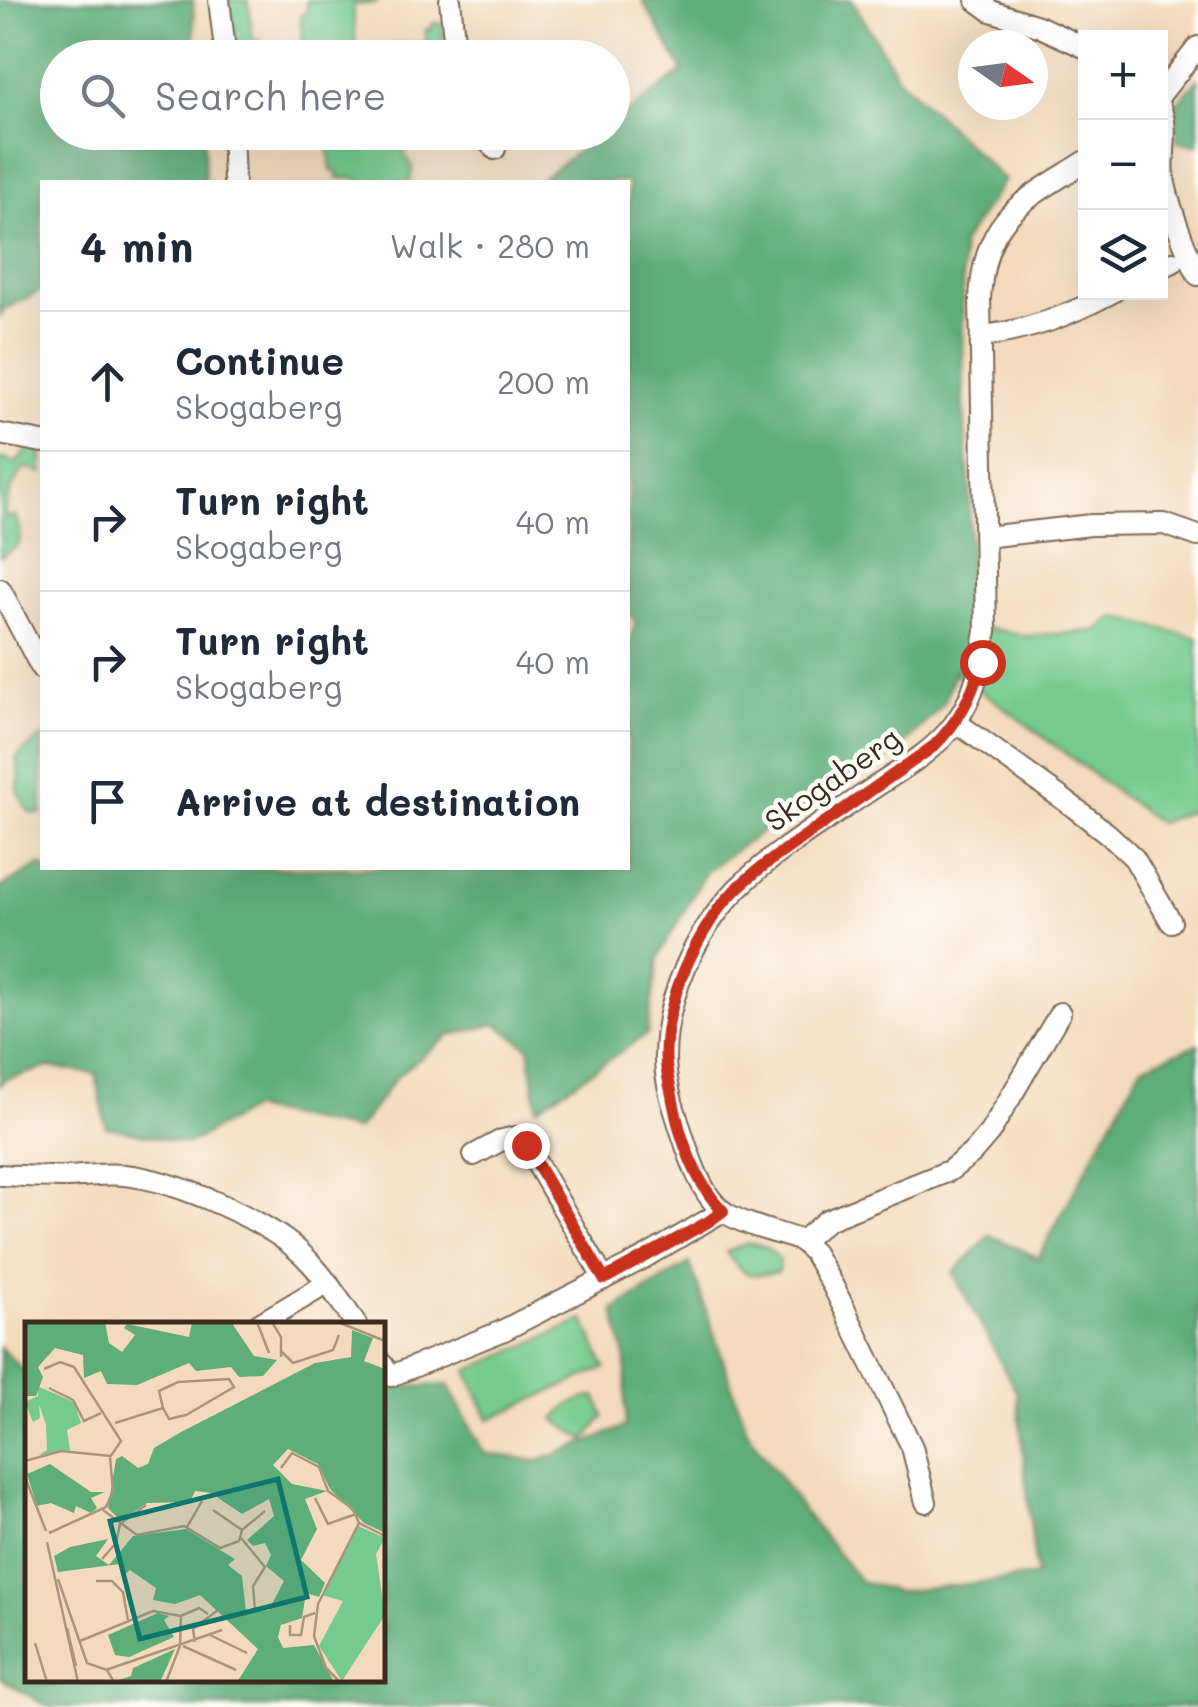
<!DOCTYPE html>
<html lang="en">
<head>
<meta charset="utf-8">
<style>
	body { margin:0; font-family:Mali,sans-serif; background:#f6f6f7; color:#1f2937 }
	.controls { position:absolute; right:30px; top:30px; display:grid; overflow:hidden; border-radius:0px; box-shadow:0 10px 40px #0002 }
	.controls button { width:90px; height:90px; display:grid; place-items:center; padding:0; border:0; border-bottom:2px solid #e0e1e3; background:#fff; color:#1f2937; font:50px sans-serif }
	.compass { position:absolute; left:958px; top:30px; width:90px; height:90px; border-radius:50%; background:#fff; box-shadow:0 10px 40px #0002; rotate:104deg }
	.stop { position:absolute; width:30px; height:30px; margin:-22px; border:8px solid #c8321e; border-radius:50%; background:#fff }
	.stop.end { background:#c8321e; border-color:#fff; box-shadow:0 2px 10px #0008 }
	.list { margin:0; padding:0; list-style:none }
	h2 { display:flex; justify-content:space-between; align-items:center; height:130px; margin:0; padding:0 40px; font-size:42px }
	h2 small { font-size:32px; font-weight:400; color:#747a83 }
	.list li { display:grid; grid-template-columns:65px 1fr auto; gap:30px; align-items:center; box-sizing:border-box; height:140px; padding:0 40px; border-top:2px solid #e0e1e3 }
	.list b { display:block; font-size:38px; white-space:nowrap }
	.list p { margin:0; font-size:32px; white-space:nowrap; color:#747a83 }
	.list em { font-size:32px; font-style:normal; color:#747a83 }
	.icon { flex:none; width:55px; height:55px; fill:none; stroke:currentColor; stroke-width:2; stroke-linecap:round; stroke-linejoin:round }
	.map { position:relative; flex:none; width:1198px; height:1707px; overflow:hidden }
	.search { position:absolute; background:#fff; box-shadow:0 10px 40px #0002; left:40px; top:40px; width:590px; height:110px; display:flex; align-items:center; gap:25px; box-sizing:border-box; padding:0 35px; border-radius:55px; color:#747a83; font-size:38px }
	.panel { position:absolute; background:#fff; box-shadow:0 10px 40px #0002; left:40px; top:180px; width:590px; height:690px; border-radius:0px }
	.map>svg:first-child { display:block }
	.green { fill:#74ca8f; stroke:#587a56; stroke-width:2.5 }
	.forest { fill:#5fae7a; stroke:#4d6c4c; stroke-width:2.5 }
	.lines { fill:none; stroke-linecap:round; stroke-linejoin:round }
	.street-casing { stroke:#7b6855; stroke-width:24 }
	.street { stroke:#fff; stroke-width:20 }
	.route { stroke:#c8321e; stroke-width:12 }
	.labels { text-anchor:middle; stroke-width:9; stroke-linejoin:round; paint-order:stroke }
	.street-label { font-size:30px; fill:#3b2a1e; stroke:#fdfcf7 }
	.inset-road { fill:none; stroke:#a9947d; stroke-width:2.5 }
	.view { fill:#0f766e; fill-opacity:0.15; stroke:#0f766e; stroke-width:5 }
	.inset-edge { fill:none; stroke:#3b2a1e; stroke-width:5 }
</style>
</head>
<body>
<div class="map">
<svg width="1198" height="1707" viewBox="0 0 1198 1707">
	<rect width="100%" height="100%" fill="#fdfcf7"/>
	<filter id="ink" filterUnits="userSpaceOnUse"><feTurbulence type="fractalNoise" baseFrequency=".01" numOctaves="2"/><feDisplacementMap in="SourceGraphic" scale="20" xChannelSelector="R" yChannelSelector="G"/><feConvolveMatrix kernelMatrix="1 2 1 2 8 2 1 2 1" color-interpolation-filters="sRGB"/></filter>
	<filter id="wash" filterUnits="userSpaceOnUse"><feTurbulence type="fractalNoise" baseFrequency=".0048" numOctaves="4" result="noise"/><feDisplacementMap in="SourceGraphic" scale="40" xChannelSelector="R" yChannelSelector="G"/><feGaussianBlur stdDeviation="2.25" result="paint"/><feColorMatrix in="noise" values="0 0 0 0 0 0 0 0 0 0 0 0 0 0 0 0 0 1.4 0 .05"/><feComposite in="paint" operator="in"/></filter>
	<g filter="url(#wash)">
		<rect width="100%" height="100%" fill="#f3dabc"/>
		<g class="green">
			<path d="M227,0H248L253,39L262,41L266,57H247L241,49H234Z"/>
			<path d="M306,0H377V3L353,5L356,51L392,49L393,45L426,43V29H432L433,23L443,24L444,55L441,57L268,58L304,52L300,16L307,13Z"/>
			<path d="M321,133H384L386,142L409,138L404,154L413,167L410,182H362L356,178L338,179V172L331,171L328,134Z"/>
			<path d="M29,448L42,450V473L26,467C13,481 4,500 7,519L15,515L21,534L18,546L0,557V458L16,463Z"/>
			<path d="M1116,617L1198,638V778L1191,811L1158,823L993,699L954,674L963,657L969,624L1025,636L1095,631Z"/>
			<path d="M42,737V813L37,814L28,811L17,790L20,777L16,758Z"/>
			<path d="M747,1243C761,1245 770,1248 779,1259L778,1272C747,1277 745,1278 726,1252Z"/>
			<path d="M584,1320L605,1368L489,1419L467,1371Z"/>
			<path d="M596,1396L604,1416L585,1440L555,1420C566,1405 578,1399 596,1396Z"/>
		</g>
		<g class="forest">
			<path d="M0,0H193L195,57L58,58V132L204,133L205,182H42V290L4,310L0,316Z"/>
			<path d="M642,0H852L899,78L1004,180L962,243L964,412L970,492L969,624L963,657L954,674L944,703L898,751L776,822L707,870L659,956L647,1034L537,1108L529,1047L496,1024L449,1036L397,1076L357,1130L251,1109L188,1144L106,1127L96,1074L49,1067L4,1080L0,1086V888L42,864V868H628V645L636,622L628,613V182H537L602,133L612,132L613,124L683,71Z"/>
			<path d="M1198,79V145L1177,142V103Z"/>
			<path d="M1198,1044V1707H48L0,1678V1347L27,1374L28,1680H382L383,1395L397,1387L448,1385L484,1453L539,1461L625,1427L626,1361L614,1310L690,1263L747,1431L803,1511L860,1581L897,1592L1036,1576L1017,1393L953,1273L990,1235L1038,1258L1141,1067Z"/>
		</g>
	</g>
	<g filter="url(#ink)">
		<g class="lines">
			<defs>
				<g id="street">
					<path d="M219,0L226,58"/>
					<path d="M450,0L456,58"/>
					<path d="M976,0L991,11L1038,26L1086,48"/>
					<path d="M1160,95L1198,47"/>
					<path d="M1160,107C1170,131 1161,154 1164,178C1168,204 1186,251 1198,275"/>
					<path d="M232,132L234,182"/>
					<path d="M480,132L495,149"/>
					<path d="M1160,268L1173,262"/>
					<path d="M981,336C1030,331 1070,315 1113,292"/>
					<path d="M0,434L42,442"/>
					<path d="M985,537L1091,525L1164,524L1198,536"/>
					<path d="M0,589L42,669"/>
					<path d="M956,722L1071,805L1108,834L1134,858L1171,922"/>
					<path d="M474,1155L502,1140L516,1137L526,1145L604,1279"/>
					<path d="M0,1175C21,1176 41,1177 62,1177C82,1177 103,1173 124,1175C175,1180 268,1220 305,1257C325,1277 340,1301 356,1324"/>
					<path d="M802,1241C777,1232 746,1226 724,1212C699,1195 686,1145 677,1118C671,1100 665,1077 665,1058C665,997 696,931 738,888C775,851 823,823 866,793C897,772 933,753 955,723C975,696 981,664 986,631L980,298C985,215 1022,202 1086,161"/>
					<path d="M259,1324L328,1283"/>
					<path d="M382,1364L391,1376L502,1331L642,1259L723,1211"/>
					<path d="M926,1502L912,1447L834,1288L814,1253L802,1241L827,1220L949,1171L972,1153L990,1132L1060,1013"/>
				</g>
			</defs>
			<use href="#street" class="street-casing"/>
			<use href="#street" class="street"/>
		</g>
	</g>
	<g class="lines" filter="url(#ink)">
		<path class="route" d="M526,1145L604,1279L708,1222L723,1211C696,1184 680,1139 673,1101C671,1089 667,1076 666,1064C664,1044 668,1022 673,1003C682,970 700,935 720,907C744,877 777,856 808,834C850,805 892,776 934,746C960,720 971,697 982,662"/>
	</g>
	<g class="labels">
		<g class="street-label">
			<text transform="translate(833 780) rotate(-35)" y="10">Skogaberg</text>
		</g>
	</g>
	<g transform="translate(25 1322)">
		<rect width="360" height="360" fill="#f3dabc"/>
		<path d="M12,64L49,80L56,101L42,108L45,129L14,133L22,128L21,102L14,83L15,96L8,100L0,80L13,74ZM333,204L360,216L351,232L360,293L317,359L294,324L318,279L297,273Z" fill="#74ca8f"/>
		<path d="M0,0H80L84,21L97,30L110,13L99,6L102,2L164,15L167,0H206L229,34L252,38L238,54L214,55L206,45L171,49L164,41L112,63L82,62L76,49L59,56L58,33L30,26L13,45L18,55L11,74H0ZM327,8L348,16L339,39L360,47V211L339,201L305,167L293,142L263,127L248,143L267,162L302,169L280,177L292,207L276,238L300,261L294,275L281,271L277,296L256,303L253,315L258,326L289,323L309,360H212L233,327L175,273L150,282L128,278L131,266L105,248L97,255L95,242L33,250L29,234L45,225L83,217L71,234L84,243L108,214L161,207L210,237L203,243L217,254L221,290L244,288L259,259L241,244L246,233L240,221L228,224L222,218L249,194L244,177L217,192L186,171L170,169L165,180L122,181L96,199L83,186L91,137L97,134L113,146L123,142L129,126L156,110L290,41L326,35ZM25,142L66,170H80L66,176L72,186L66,191L51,184L49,191L26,181L12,184L2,152ZM133,291L144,294L139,298L149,315L104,335L90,333L83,313ZM150,327L135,360H88L106,354L108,346Z" fill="#5fae7a"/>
		<path class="inset-road" d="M232,0L244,31M247,0L256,15V35M313,0L360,19M257,30L268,41L308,28L314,13M19,47L35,40L49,45L96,119L85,135L88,169L81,185L24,211M24,66L48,78L59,99L76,91M90,101L138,86L144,97L161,93L209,65L204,57L153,60L134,69L138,86M0,139L36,129L86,134M256,146L267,131L294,145L303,169L328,187L334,201M0,155L21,209M290,176L303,202L331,192M78,188L112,213L159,204L195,226L214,219L217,208M188,188L217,208L240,189M162,205L177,179M216,216L240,245L228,264L230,289M22,220L53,360M360,222V256M77,237L91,221L95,202L121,183M33,257L62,341L82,348L89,360M71,259H87L98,270L103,298M265,303V313H276L279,295L290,291M42,306L51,344M185,313L222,331M55,319L128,289L156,294L174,286L183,292M170,320L168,307L193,288M10,321L22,360M158,324L211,348M81,348L197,308M141,360L155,324L156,294M315,360L301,346L289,314L293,282L334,201L360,214"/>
		<path class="view" d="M253,157L282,275L115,317L85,199Z"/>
		<rect width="360" height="360" class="inset-edge"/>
	</g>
</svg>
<div class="controls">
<button>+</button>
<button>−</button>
<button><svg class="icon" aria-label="layers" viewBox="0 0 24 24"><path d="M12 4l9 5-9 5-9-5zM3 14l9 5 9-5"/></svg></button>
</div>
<svg class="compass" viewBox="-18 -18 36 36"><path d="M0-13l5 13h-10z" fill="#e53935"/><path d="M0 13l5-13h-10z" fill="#747a83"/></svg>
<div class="stop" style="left:982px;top:662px"></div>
<div class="stop end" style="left:526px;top:1145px"></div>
<div class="search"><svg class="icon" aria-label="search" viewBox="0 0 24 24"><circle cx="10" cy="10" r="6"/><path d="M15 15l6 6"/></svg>Search here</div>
<section class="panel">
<h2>4 min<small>Walk · 280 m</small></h2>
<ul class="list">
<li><svg class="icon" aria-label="ahead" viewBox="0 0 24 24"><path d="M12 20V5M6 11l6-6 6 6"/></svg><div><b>Continue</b><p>Skogaberg</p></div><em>200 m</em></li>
<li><svg class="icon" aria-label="right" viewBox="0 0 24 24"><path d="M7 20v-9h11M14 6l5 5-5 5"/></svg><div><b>Turn right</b><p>Skogaberg</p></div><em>40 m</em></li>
<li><svg class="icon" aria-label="right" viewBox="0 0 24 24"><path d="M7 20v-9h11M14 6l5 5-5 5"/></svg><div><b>Turn right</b><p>Skogaberg</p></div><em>40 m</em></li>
<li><svg class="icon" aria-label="arrive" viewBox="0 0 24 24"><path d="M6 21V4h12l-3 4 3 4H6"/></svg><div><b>Arrive at destination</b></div></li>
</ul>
</section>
</div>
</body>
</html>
